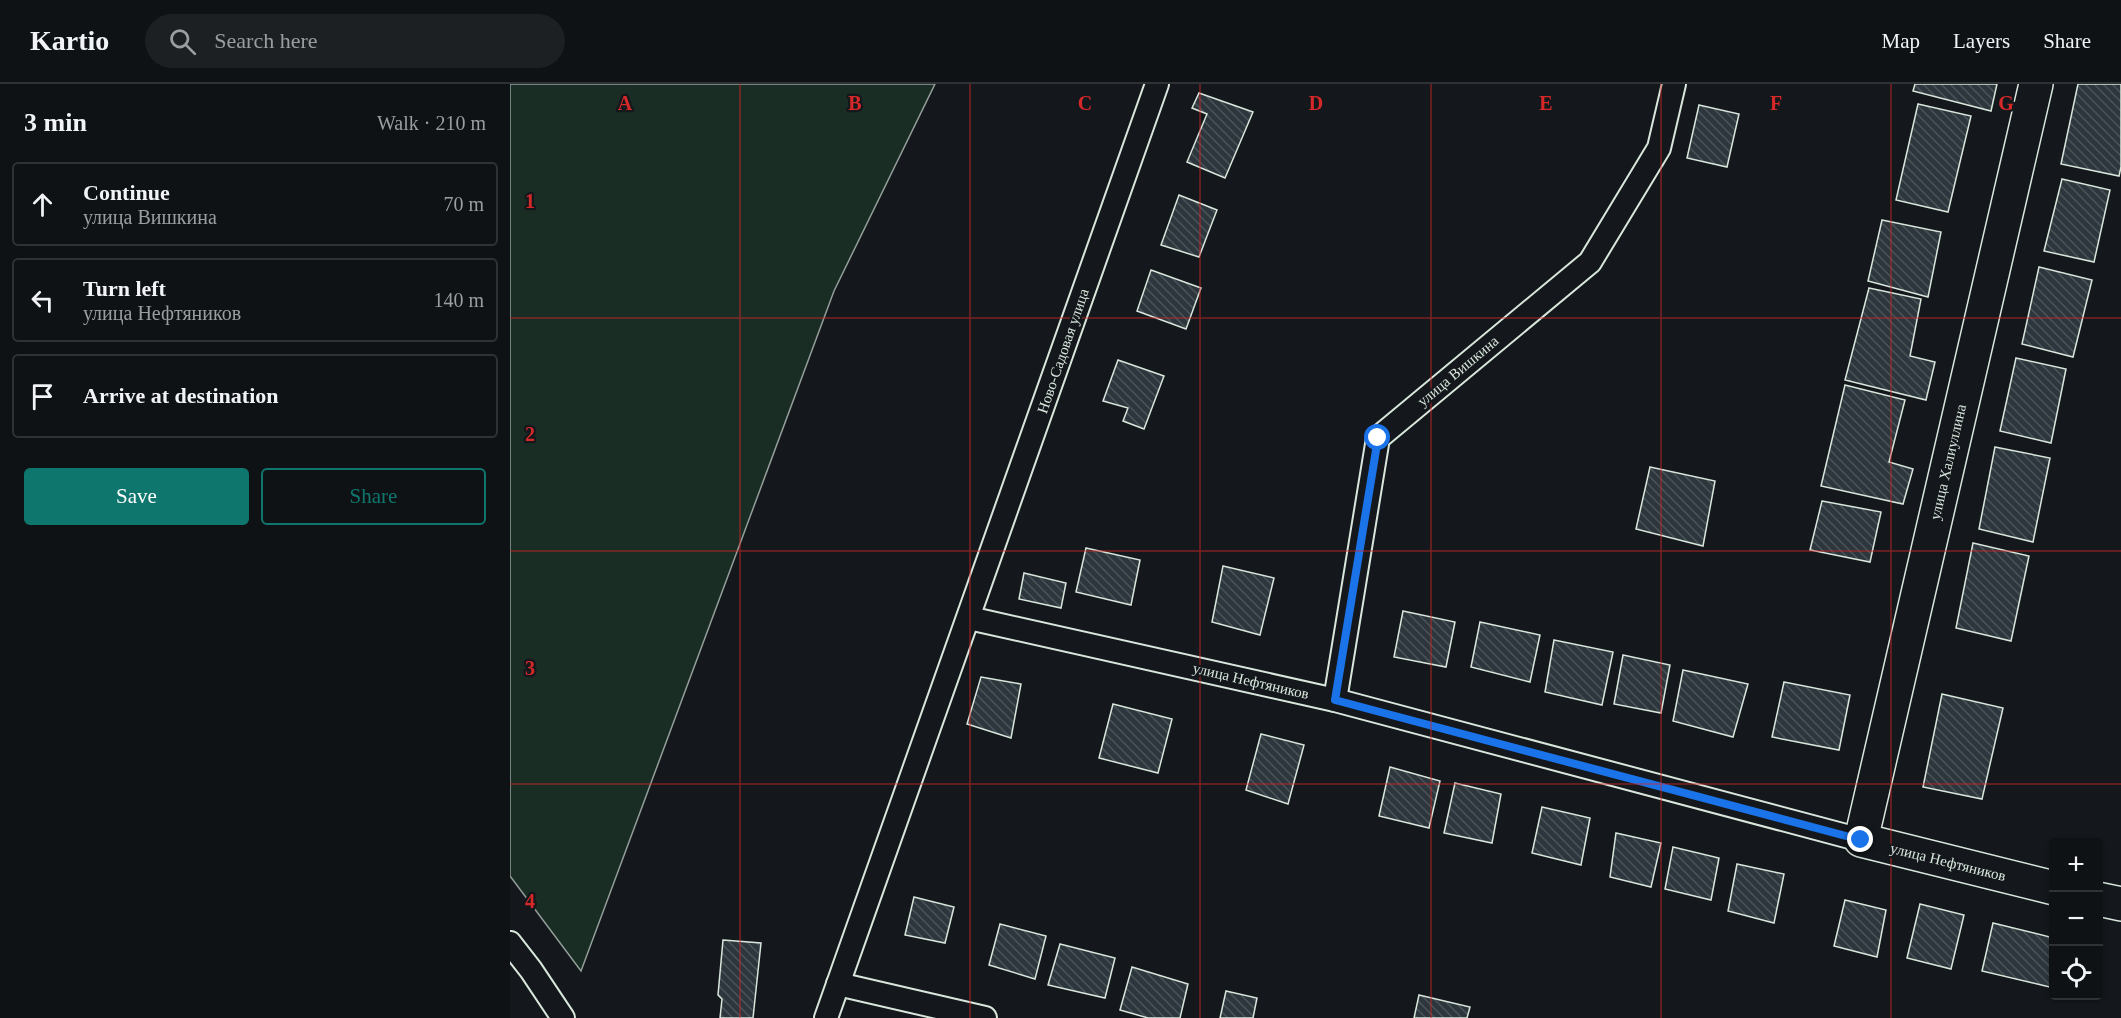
<!DOCTYPE html>
<html lang="en">
<head>
<meta charset="utf-8">
<style>
	body { margin:0; font-family:"Times New Roman",serif; background:#1d2022; color:#f1f3f6 }
	.controls { position:absolute; right:18px; bottom:18px; display:grid; overflow:hidden; border-radius:6px; box-shadow:0 2px 4px #0004 }
	.controls button { width:54px; height:54px; display:grid; place-items:center; padding:0; border:0; border-bottom:2px solid #2f3234; background:#0f1215; color:#f1f3f6; font:30px sans-serif }
	.stop { position:absolute; width:18px; height:18px; margin:-14px; border:4px solid #1a73e8; border-radius:50%; background:#fff }
	.stop.end { background:#1a73e8; border-color:#fff; box-shadow:0 2px 6px #0008 }
	.list { margin:0; padding:0; list-style:none }
	h2 { display:flex; justify-content:space-between; align-items:center; height:78px; margin:0; padding:0 24px; font-size:26px }
	h2 small { font-size:20px; font-weight:400; color:#9b9ea0 }
	.list li { display:grid; grid-template-columns:39px 1fr auto; gap:18px; align-items:center; box-sizing:border-box; height:84px; margin:0 12px 12px; padding:0 12px; border:2px solid #2f3234; border-radius:6px }
	.list b { display:block; font-size:22px; white-space:nowrap }
	.list p { margin:0; font-size:20px; white-space:nowrap; color:#9b9ea0 }
	.list em { font-size:20px; font-style:normal; color:#9b9ea0 }
	.actions { display:flex; gap:12px; padding:18px 24px }
	.actions a { flex:1; padding:14px 0; border:2px solid #0f766e; border-radius:6px; text-align:center; font-size:21px; color:#0f766e }
	.actions .main { background:#0f766e; color:#fff }
	.icon { flex:none; width:33px; height:33px; fill:none; stroke:currentColor; stroke-width:2; stroke-linecap:round; stroke-linejoin:round }
	.map { position:relative; flex:none; width:1611px; height:934px; overflow:hidden }
	header { display:flex; align-items:center; gap:36px; box-sizing:border-box; height:84px; padding:0 30px; background:#0f1215; border-bottom:2px solid #2f3234 }
	header strong { font-size:28px }
	nav { display:flex; gap:33px; margin-inline-start:auto; font-size:21px }
	.search { width:420px; height:54px; background:#1d2022; display:flex; align-items:center; gap:15px; box-sizing:border-box; padding:0 21px; border-radius:33px; color:#9b9ea0; font-size:22px }
	main { display:flex }
	aside { flex:1; background:#0f1215 }
	.map>svg:first-child { display:block }
	.garden { fill:#1a2d24; stroke:#939e99; stroke-width:1.5 }
	.building { fill:url(#building-back-hatch); stroke:#d8e6dc; stroke-width:1.5 }
	.lines { fill:none; stroke-linecap:round; stroke-linejoin:round }
	.street-casing { stroke:#d8e6dc; stroke-width:26 }
	.secondary-casing { stroke:#d8e6dc; stroke-width:36 }
	.street { stroke:#14181c; stroke-width:22 }
	.secondary { stroke:#14181c; stroke-width:33 }
	.route { stroke:#1a73e8; stroke-width:8 }
	.grid { fill:none; stroke:#d62828; stroke-width:1.5; stroke-opacity:0.55 }
	.labels { text-anchor:middle; stroke-width:4.5; stroke-linejoin:round; paint-order:stroke }
	.street-label { font-size:15px; fill:#d8e6dc; stroke:#14181c }
	.grid-label { font-size:20px; text-anchor:middle; font-weight:bold; fill:#d62828; stroke:#14181c; stroke-width:4.5; stroke-linejoin:round; paint-order:stroke }
</style>
</head>
<body>
<header>
<strong>Kartio</strong>
<div class="search"><svg class="icon" aria-label="search" viewBox="0 0 24 24"><circle cx="10" cy="10" r="6"/><path d="M15 15l6 6"/></svg>Search here</div>
<nav><a>Map</a><a>Layers</a><a>Share</a></nav>
</header>
<main>
<aside>
<h2>3 min<small>Walk · 210 m</small></h2>
<ul class="list">
<li><svg class="icon" aria-label="ahead" viewBox="0 0 24 24"><path d="M12 20V5M6 11l6-6 6 6"/></svg><div><b>Continue</b><p>улица Вишкина</p></div><em>70 m</em></li>
<li><svg class="icon" aria-label="left" viewBox="0 0 24 24"><path d="M17 20v-9H6M10 6l-5 5 5 5"/></svg><div><b>Turn left</b><p>улица Нефтяников</p></div><em>140 m</em></li>
<li><svg class="icon" aria-label="arrive" viewBox="0 0 24 24"><path d="M6 21V4h12l-3 4 3 4H6"/></svg><div><b>Arrive at destination</b></div></li>
</ul>
<div class="actions"><a class="main">Save</a><a>Share</a></div>
</aside>
<div class="map">
<svg width="1611" height="934" viewBox="0 0 1611 934">
	<defs>
		<pattern id="building-back-hatch" width="6" height="6" patternUnits="userSpaceOnUse" patternTransform="scale(1.5)"><rect width="6" height="6" fill="#2c363c"/><path d="M-1 5l2 2M0 0l6 6M5-1l2 2" fill="none" stroke="#4a5358"/></pattern>
	</defs>
	<rect width="100%" height="100%" fill="#14181c"/>
	<path class="garden" d="M0,0H425L324,207L71,887L0,792Z"/>
	<g class="building">
		<path d="M1405,0H1487L1481,27L1403,7Z"/>
		<path d="M1568,0H1611V83L1609,92L1551,80Z"/>
		<path d="M689,9L743,28L715,94L677,78L697,30L682,24Z"/>
		<path d="M1408,20L1461,32L1438,128L1386,116Z"/>
		<path d="M1189,21L1229,30L1217,83L1177,74Z"/>
		<path d="M1552,95L1600,106L1584,178L1534,167Z"/>
		<path d="M669,111L707,126L689,173L651,161Z"/>
		<path d="M1372,136L1431,148L1418,213L1358,197Z"/>
		<path d="M1529,183L1582,196L1563,273L1512,260Z"/>
		<path d="M641,186L691,204L676,245L627,227Z"/>
		<path d="M1359,204L1411,215L1400,272L1425,278L1416,316L1335,296Z"/>
		<path d="M1506,274L1556,285L1541,359L1490,347Z"/>
		<path d="M608,276L654,292L634,345L613,337L618,324L593,317Z"/>
		<path d="M1335,301L1395,316L1379,378L1403,385L1393,420L1311,402Z"/>
		<path d="M1485,363L1540,374L1523,458L1469,445Z"/>
		<path d="M1140,383L1205,397L1193,462L1126,445Z"/>
		<path d="M1312,417L1371,428L1360,478L1300,466Z"/>
		<path d="M1463,459L1519,472L1501,557L1446,544Z"/>
		<path d="M576,464L630,476L621,521L566,508Z"/>
		<path d="M713,482L764,494L750,551L702,538Z"/>
		<path d="M514,489L556,499L551,524L509,515Z"/>
		<path d="M893,527L945,538L936,583L884,573Z"/>
		<path d="M970,538L1030,551L1020,598L961,583Z"/>
		<path d="M1044,556L1103,568L1092,621L1035,608Z"/>
		<path d="M1113,571L1160,581L1151,629L1104,620Z"/>
		<path d="M1173,586L1238,600L1223,653L1163,637Z"/>
		<path d="M471,593L511,600L501,654L457,640Z"/>
		<path d="M1274,598L1340,611L1329,666L1262,653Z"/>
		<path d="M1432,610L1493,624L1472,715L1413,703Z"/>
		<path d="M603,620L662,635L648,689L589,674Z"/>
		<path d="M751,650L794,661L778,720L736,706Z"/>
		<path d="M880,683L930,697L919,744L869,732Z"/>
		<path d="M945,699L991,710L982,759L934,749Z"/>
		<path d="M1032,723L1080,734L1071,781L1022,769Z"/>
		<path d="M1106,749L1151,759L1141,803L1100,793Z"/>
		<path d="M1163,763L1209,774L1201,816L1155,805Z"/>
		<path d="M1227,780L1274,790L1264,839L1218,827Z"/>
		<path d="M404,813L444,823L435,859L395,851Z"/>
		<path d="M1335,816L1376,826L1367,873L1324,862Z"/>
		<path d="M1410,820L1454,831L1441,885L1397,874Z"/>
		<path d="M1483,839L1544,854V904L1472,887Z"/>
		<path d="M490,840L536,852L525,895L479,881Z"/>
		<path d="M213,856L251,859L243,934H210L212,915L208,911Z"/>
		<path d="M550,860L605,874L595,914L538,901Z"/>
		<path d="M622,883L678,900L670,934H638L610,926Z"/>
		<path d="M716,907L747,914L743,934H710Z"/>
		<path d="M909,911L960,923L957,934H904Z"/>
	</g>
	<g class="lines">
		<defs>
			<g id="street">
				<path d="M459,534L825,616L1351,756"/>
				<path d="M825,616L868,354L1080,178L1149,64L1164,0"/>
				<path d="M0,859L21,886L53,934"/>
				<path d="M328,900L475,934"/>
				<path d="M316,934L647,0"/>
			</g>
			<g id="secondary">
				<path d="M1526,0L1351,756L1544,804"/>
				<path d="M1588,815L1611,820"/>
			</g>
		</defs>
		<use href="#street" class="street-casing"/>
		<use href="#secondary" class="secondary-casing"/>
		<use href="#street" class="street"/>
		<use href="#secondary" class="secondary"/>
	</g>
	<g class="lines">
		<path class="route" d="M868,354L825,616L1351,756"/>
	</g>
	<path class="grid" d="M230,0V934M460,0V934M690,0V934M921,0V934M1151,0V934M1381,0V934M0,234H1611M0,467H1611M0,700H1611"/>
	<g class="labels">
		<g class="street-label">
			<text transform="translate(553 267) rotate(-71)" y="5">Ново-Садовая улица</text>
			<text transform="translate(948 287) rotate(-40)" y="5">улица Вишкина</text>
			<text transform="translate(1438 378) rotate(-77)" y="5">улица Халиуллина</text>
			<text transform="translate(741 597) rotate(13)" y="5">улица Нефтяников</text>
			<text transform="translate(1438 778) rotate(14)" y="5">улица Нефтяников</text>
		</g>
	</g>
	<g class="grid-label">
		<text x="115" y="26">A</text>
		<text x="345" y="26">B</text>
		<text x="575" y="26">C</text>
		<text x="806" y="26">D</text>
		<text x="1036" y="26">E</text>
		<text x="1266" y="26">F</text>
		<text x="1496" y="26">G</text>
		<text x="20" y="124">1</text>
		<text x="20" y="357">2</text>
		<text x="20" y="591">3</text>
		<text x="20" y="824">4</text>
	</g>
</svg>
<div class="controls">
<button>+</button>
<button>−</button>
<button><svg class="icon" aria-label="locate" viewBox="0 0 24 24"><circle cx="12" cy="12" r="6"/><path d="M12 2v4M12 18v4M2 12h4M18 12h4"/></svg></button>
</div>
<div class="stop" style="left:868px;top:354px"></div>
<div class="stop end" style="left:1351px;top:756px"></div>
</div>
</main>
</body>
</html>
